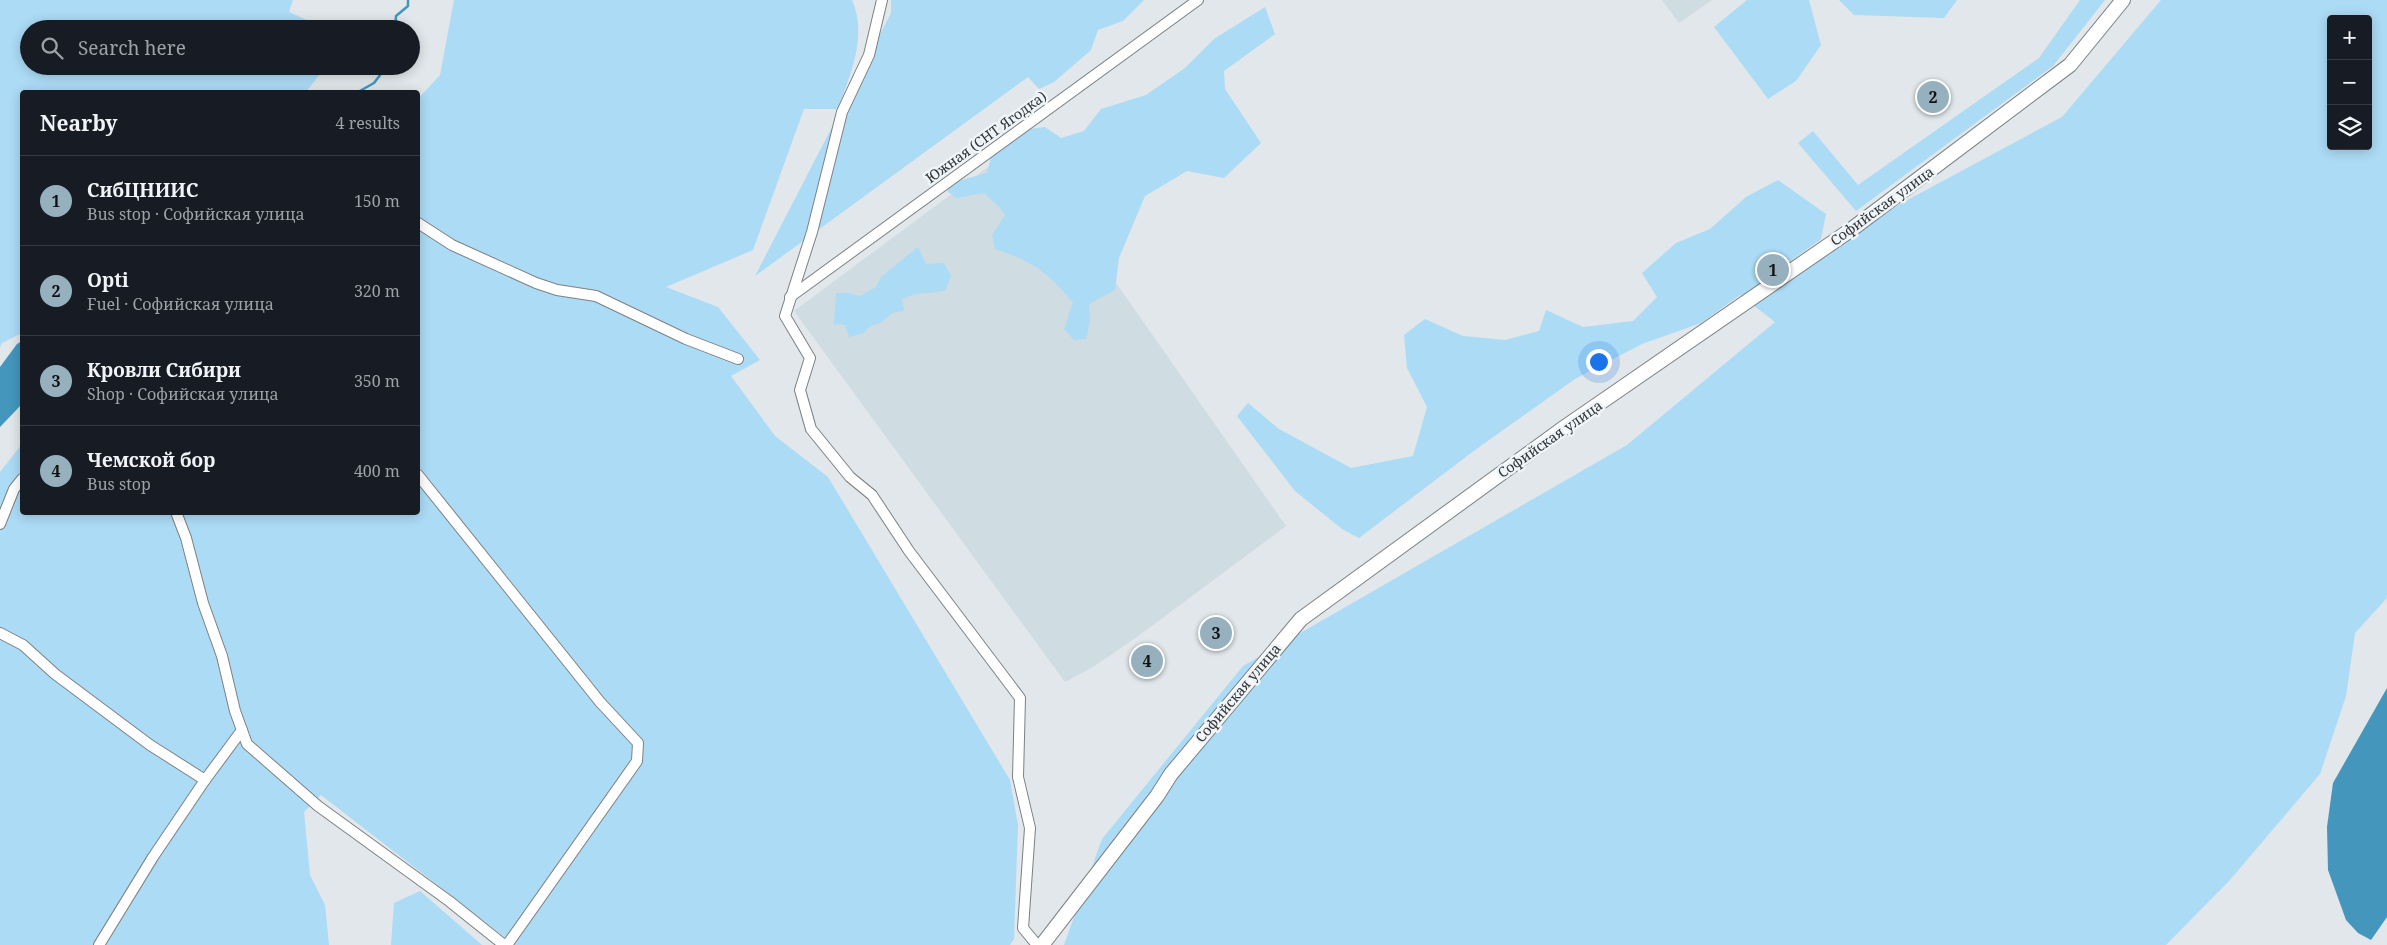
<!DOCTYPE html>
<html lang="en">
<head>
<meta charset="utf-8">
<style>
	body { margin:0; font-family:"Noto Serif",serif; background:#20242c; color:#f1f3f6 }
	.controls { position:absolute; right:15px; top:15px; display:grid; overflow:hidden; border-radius:5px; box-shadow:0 2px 12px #0003 }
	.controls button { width:45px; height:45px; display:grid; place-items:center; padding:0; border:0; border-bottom:1px solid #363941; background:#171b24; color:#f1f3f6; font:25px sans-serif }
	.you { position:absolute; left:1598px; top:361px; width:18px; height:18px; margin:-12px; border:4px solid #fff; border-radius:50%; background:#1a73e8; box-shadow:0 0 0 8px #1a73e833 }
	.badge { display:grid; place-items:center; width:32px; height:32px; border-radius:50%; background:#96b0be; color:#111; font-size:16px; font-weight:700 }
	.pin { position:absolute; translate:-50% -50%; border:2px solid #fff; box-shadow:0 1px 5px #0006 }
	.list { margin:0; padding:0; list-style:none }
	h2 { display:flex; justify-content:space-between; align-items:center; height:65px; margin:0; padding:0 20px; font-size:21px }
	h2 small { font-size:16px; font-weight:400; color:#9ea1a6 }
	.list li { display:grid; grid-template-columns:32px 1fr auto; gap:15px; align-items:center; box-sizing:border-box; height:90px; padding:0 20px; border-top:1px solid #363941 }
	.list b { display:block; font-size:19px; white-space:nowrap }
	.list p { margin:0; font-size:16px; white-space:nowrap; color:#9ea1a6 }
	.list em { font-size:16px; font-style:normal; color:#9ea1a6 }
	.icon { flex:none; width:28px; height:28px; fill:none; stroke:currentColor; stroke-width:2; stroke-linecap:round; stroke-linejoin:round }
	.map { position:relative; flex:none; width:2387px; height:945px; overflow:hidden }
	.search { position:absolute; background:#171b24; box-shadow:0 2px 12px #0003; left:20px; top:20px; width:400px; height:55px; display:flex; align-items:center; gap:12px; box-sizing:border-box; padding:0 18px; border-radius:28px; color:#9ea1a6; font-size:19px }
	.panel { position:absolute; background:#171b24; box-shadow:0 2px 12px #0003; left:20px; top:90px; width:400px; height:425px; border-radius:5px }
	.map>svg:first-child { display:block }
	.built { fill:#cfdce2 }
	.green { fill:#acdbf5; fill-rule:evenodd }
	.water { fill:#4496bd }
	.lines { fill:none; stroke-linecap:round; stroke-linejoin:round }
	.stream { stroke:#4496bd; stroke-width:2.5 }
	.minor-casing { stroke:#7c8184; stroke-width:12 }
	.secondary-casing { stroke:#7c8184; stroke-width:16 }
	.minor { stroke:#fff; stroke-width:10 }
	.secondary { stroke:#fff; stroke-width:14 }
	.labels { text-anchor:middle; stroke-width:5; stroke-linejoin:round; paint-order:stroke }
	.street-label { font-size:14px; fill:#323435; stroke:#eef4f7 }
</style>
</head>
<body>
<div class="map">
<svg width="2387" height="945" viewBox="0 0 2387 945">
	<rect width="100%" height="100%" fill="#e1e7ea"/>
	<g class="built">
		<path d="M1662,0H1712L1679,23Z"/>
		<path d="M1019,144L1286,526L1137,637L1093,667L1065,682L794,311Z"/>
	</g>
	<g class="green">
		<path d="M0,0H293L289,12L327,29H29V66H326L306,92H22V333L2,343L0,347Z"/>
		<path d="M454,0H852C868,37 850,74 838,109H804L753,250L666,287L718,307L760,360L731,376L775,436L828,477L1010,780L1018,825L1014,939L1010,945H515L321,795L304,812L310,875L325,905L329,945H0V472L22,444V512H418V99L440,75Z"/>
		<path d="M891,0H1144L1123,21L1098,30L1091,50L1054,82L1039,89L1028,77L755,276L891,13Z"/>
		<path d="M1747,0H1809L1821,45L1796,81L1768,99L1714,27Z"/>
		<path d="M1839,0H1957L1944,18L1854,15Z"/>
		<path d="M2080,0H2105L2053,66L1856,211L1798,143L1813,131L1858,185L2039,58Z"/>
		<path d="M2161,0H2387V598L2355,633L2346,696L2320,774L2229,881L2166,945H1064L1102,839L1243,666L1627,445L1775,322L1740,295L1701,323L1642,344L1575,379L1475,450L1359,538L1342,529L1295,491L1237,416L1248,403L1279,429L1351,468L1413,456L1427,407L1407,368L1404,335L1425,319L1463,336L1505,340L1539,331L1546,310L1583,327L1633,321L1657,297L1642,273L1676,243L1710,229L1746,197L1778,180L1826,214L1821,239L1781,268L2062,117ZM2331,19H2368V146H2331Z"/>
		<path d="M1265,7L1275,34L1224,71L1225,89L1261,143L1224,178L1187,171L1145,196L1119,258L1115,290L1089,304L1090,321L1086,339L1074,340L1064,329L1073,303C1047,271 1033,262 995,249L992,235L1005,215L1000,208L984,193L956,198L947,191L954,182L987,173L991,157L1022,130L1045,127L1061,138L1084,131L1101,109L1146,95L1185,68L1214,39Z"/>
		<path d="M918,247L926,264L944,263L951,276L945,291L916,294L902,299L904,311L892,313L882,322L869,327L864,333L849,337L845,325L834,324L836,293H848L860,296L876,287L881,277Z"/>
		<path d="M420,891L482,945H391L394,903Z"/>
	</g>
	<g class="water">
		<path d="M22,341V404L0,427V367L17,344Z"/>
		<path d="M2387,688V917L2371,940L2358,933L2346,920L2328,870L2327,827L2333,783Z"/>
	</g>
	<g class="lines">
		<g class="stream">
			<path d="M395,29L396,16L408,6V0"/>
			<path d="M358,92L374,83L387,66"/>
		</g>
		<defs>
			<g id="minor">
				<path d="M882,0L869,55L842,112L812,232L785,316L810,358L800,390L811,429L850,477L872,495L909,551L1020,698L1018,777L1030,828L1023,928L1037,945"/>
				<path d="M418,223L452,245L536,283L557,290L596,296L686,339L738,359"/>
				<path d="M790,297L1198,0"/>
				<path d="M418,475L600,702L638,743L637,761L507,945"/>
				<path d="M176,512L186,538L203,603L222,656L235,711L247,744L318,806L449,901L504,945"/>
				<path d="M0,524L14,489L22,479"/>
				<path d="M0,633L23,645L55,674L150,745L205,780L242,730"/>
				<path d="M99,945L153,857L205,780"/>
			</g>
			<path id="secondary" d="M1042,945L1157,796L1171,774L1301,619L1565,427L1852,229L2070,65L2123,0"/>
		</defs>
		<use href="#minor" class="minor-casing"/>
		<use href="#secondary" class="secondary-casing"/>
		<use href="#minor" class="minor"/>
		<use href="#secondary" class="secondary"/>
	</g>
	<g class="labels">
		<g class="street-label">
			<text transform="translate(986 137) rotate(-36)" y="5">Южная (СНТ Ягодка)</text>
			<text transform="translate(1882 206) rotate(-36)" y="5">Софийская улица</text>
			<text transform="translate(1550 439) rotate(-35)" y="5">Софийская улица</text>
			<text transform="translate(1238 693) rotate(-50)" y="5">Софийская улица</text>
		</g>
	</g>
</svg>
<div class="controls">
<button>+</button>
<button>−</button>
<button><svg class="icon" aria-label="layers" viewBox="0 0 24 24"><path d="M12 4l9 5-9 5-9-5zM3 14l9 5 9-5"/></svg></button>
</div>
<div class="you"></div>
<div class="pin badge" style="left:1773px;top:270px">1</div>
<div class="pin badge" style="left:1933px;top:97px">2</div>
<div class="pin badge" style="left:1216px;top:633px">3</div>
<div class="pin badge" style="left:1147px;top:661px">4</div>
<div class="search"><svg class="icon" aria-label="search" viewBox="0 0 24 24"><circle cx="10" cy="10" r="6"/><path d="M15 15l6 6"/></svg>Search here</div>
<section class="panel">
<h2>Nearby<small>4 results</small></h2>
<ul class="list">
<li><span class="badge">1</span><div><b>СибЦНИИС</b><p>Bus stop · Софийская улица</p></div><em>150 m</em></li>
<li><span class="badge">2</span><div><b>Opti</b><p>Fuel · Софийская улица</p></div><em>320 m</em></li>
<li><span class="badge">3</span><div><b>Кровли Сибири</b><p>Shop · Софийская улица</p></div><em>350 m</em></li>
<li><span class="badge">4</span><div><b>Чемской бор</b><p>Bus stop</p></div><em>400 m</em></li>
</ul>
</section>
</div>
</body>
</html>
